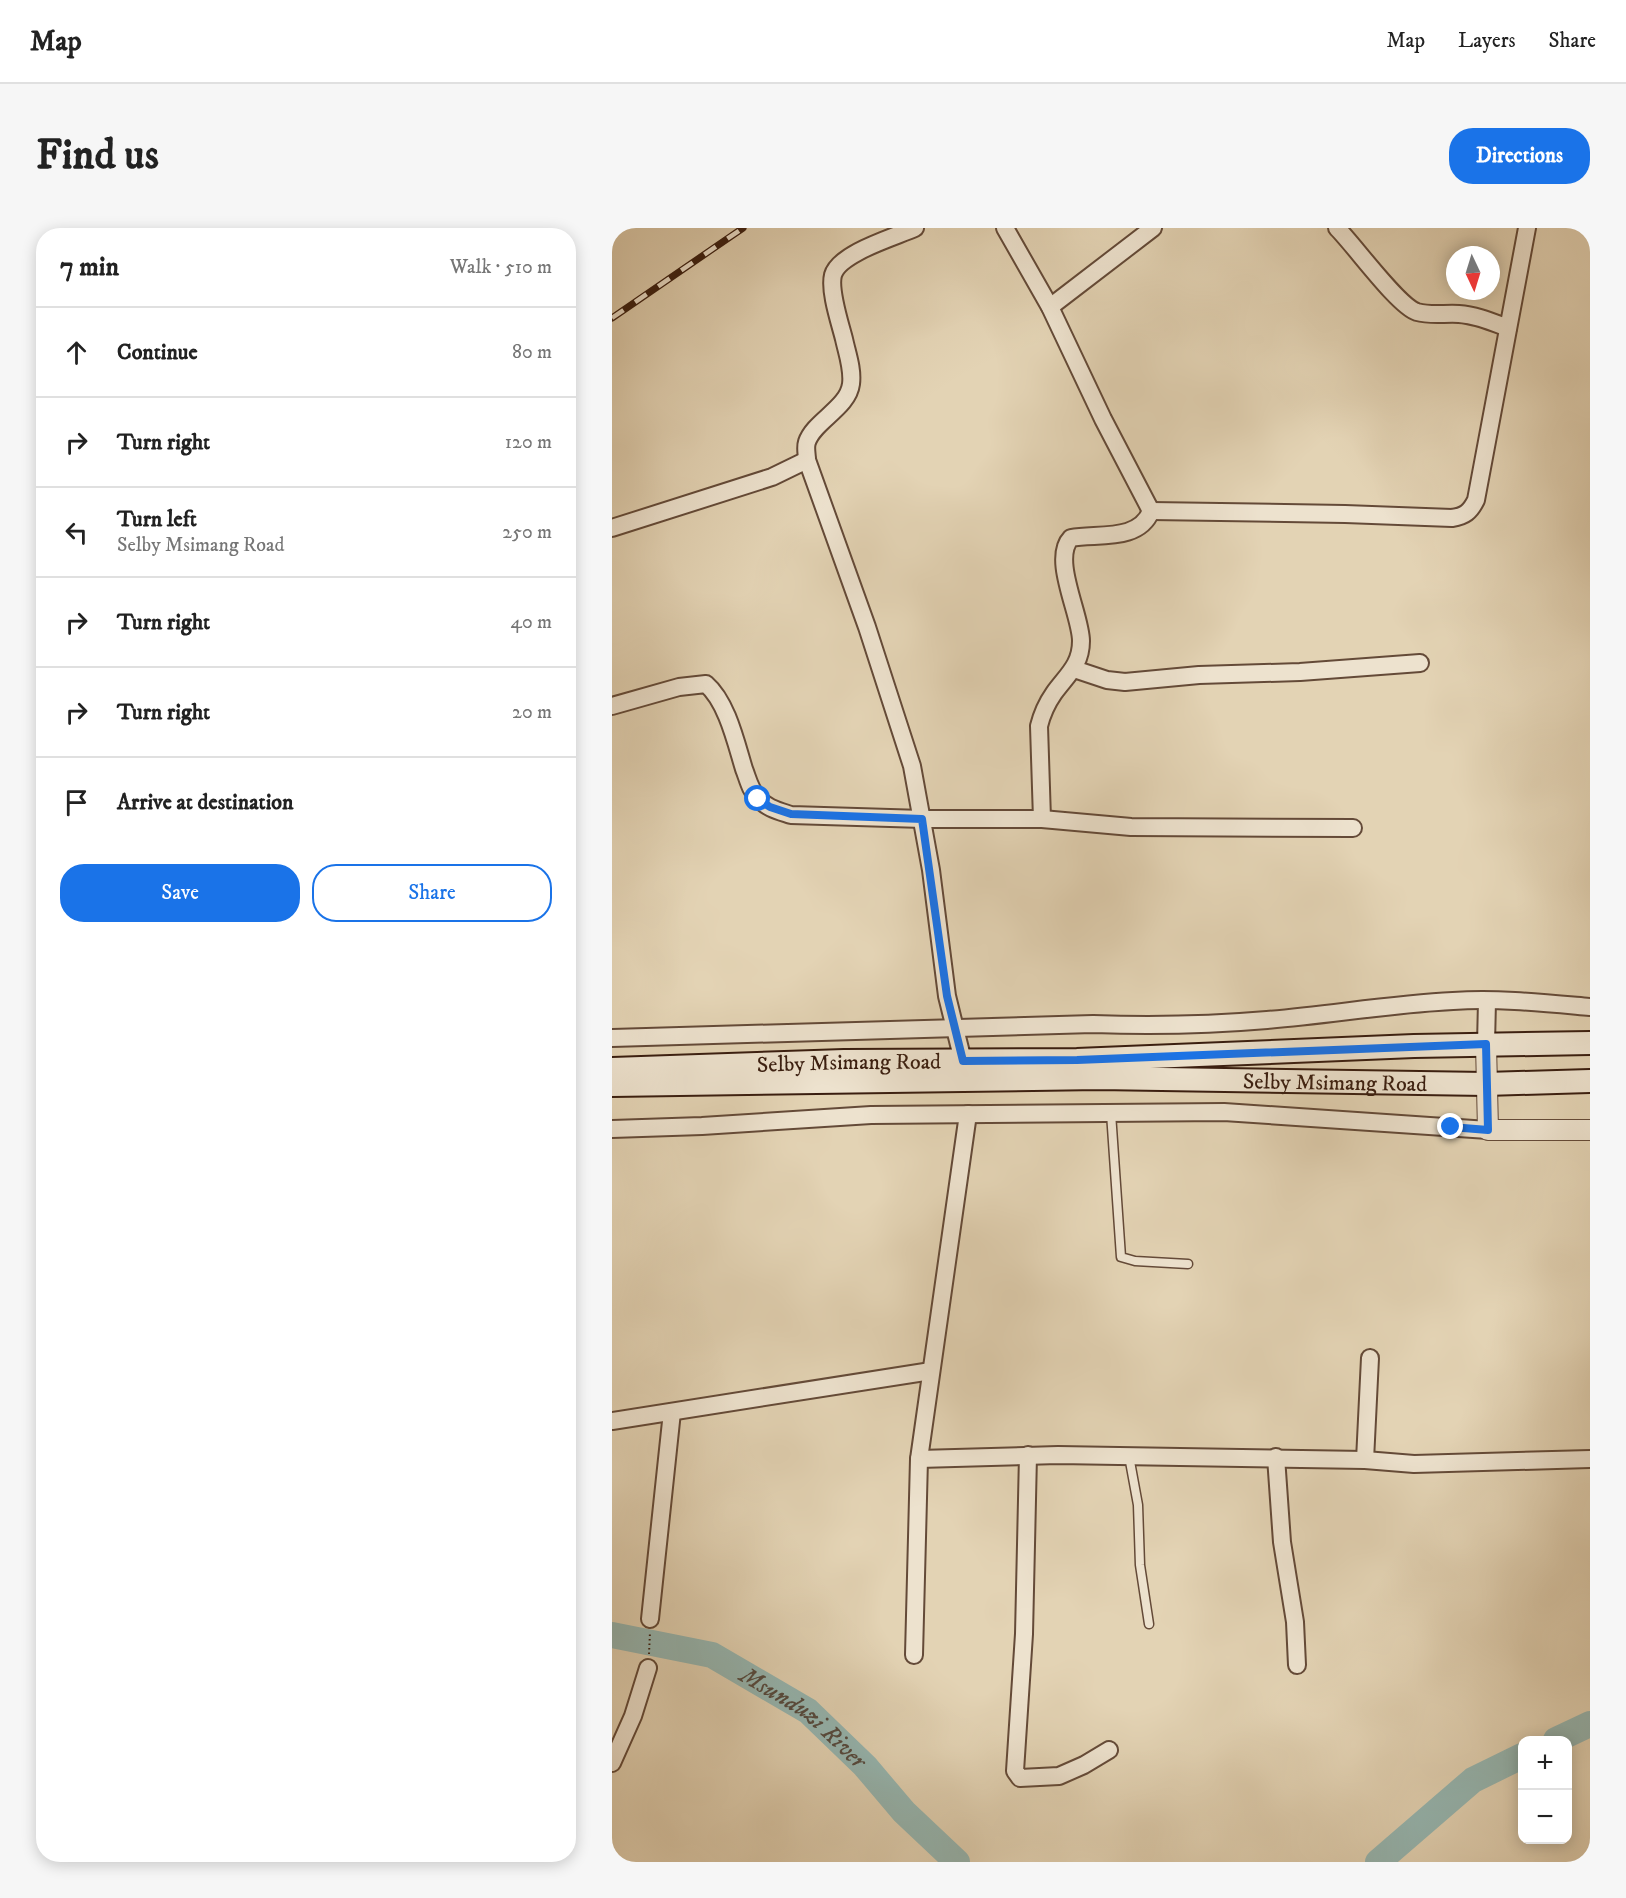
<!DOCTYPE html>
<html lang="en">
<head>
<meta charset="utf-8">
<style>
	body { margin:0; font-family:"IM FELL DW Pica",serif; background:#f6f6f6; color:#222 }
	.controls { position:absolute; right:18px; bottom:18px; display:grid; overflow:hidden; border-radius:12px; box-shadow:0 3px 15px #0003 }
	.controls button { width:54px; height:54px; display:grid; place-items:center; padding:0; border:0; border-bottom:2px solid #e0e0e0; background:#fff; color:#222; font:30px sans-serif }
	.compass { position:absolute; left:834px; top:18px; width:54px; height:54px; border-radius:50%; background:#fff; box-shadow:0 3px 15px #0003; rotate:176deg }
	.stop { position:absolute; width:18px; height:18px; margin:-14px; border:4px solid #1a73e8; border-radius:50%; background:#fff }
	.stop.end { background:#1a73e8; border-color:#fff; box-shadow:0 2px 6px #0008 }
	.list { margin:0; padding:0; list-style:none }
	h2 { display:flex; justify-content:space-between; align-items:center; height:78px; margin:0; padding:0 24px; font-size:26px }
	h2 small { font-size:20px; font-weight:400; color:#767676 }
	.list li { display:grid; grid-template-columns:39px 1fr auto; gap:18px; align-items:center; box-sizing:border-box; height:90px; padding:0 24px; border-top:2px solid #e0e0e0 }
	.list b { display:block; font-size:22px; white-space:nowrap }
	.list p { margin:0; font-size:20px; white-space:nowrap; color:#767676 }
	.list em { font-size:20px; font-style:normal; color:#767676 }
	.actions { display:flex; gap:12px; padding:18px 24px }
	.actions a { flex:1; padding:14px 0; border:2px solid #1a73e8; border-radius:24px; text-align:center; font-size:21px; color:#1a73e8 }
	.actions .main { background:#1a73e8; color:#fff }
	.icon { flex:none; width:33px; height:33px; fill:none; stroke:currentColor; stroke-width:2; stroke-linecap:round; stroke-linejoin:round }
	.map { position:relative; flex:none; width:978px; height:1634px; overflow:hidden; border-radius:24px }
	header { display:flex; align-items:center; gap:36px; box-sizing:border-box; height:84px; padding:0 30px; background:#fff; border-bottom:2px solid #e0e0e0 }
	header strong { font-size:28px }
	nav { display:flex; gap:33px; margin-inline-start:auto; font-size:21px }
	.intro { display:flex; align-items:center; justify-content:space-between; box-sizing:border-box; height:144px; padding:0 36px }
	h1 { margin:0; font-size:42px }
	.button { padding:15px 27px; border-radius:24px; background:#1a73e8; color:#fff; font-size:21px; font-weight:700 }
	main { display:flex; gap:36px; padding:0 36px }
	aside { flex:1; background:#fff; border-radius:24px; box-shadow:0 3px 15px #0003 }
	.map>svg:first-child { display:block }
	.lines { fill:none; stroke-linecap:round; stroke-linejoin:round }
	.river { stroke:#96b7b2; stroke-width:26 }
	.service-casing { stroke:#644a38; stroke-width:11 }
	.minor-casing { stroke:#644a38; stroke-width:20 }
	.tertiary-casing { stroke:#644a38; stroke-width:22 }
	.secondary-casing { stroke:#391d0f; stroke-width:26 }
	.path { stroke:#391d0f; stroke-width:2; stroke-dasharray:1.5 3; stroke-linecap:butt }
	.service { stroke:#ede2ce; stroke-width:8 }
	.minor { stroke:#ede2ce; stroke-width:16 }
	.tertiary { stroke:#ede2ce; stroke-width:20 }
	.secondary { stroke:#ede2ce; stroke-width:22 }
	.rail-casing { stroke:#391d0f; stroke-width:7 }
	.rail { stroke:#ede2ce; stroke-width:4.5; stroke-dasharray:14; stroke-linecap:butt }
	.route { stroke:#1a73e8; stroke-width:8 }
	.labels { text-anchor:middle; stroke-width:4.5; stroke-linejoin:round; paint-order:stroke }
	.street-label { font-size:22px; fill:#391d0f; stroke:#ede2ce }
	.water-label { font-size:24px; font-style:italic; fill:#554b40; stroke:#ede2ce }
</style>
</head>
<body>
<header>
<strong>Map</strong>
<nav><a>Map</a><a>Layers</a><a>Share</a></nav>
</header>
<div class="intro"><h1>Find us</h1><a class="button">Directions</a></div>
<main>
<aside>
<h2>7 min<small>Walk · 510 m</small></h2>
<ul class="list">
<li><svg class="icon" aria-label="ahead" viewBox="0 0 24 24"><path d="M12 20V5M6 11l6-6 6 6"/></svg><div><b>Continue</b></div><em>80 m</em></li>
<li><svg class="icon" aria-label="right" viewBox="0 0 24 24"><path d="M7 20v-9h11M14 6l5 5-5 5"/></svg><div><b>Turn right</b></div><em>120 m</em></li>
<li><svg class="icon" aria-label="left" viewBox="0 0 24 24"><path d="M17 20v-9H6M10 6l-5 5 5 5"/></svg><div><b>Turn left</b><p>Selby Msimang Road</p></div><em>250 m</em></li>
<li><svg class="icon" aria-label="right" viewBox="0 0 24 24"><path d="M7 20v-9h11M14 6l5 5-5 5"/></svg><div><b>Turn right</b></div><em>40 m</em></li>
<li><svg class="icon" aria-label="right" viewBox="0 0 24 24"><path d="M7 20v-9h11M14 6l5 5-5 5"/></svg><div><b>Turn right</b></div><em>20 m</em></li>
<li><svg class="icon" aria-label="arrive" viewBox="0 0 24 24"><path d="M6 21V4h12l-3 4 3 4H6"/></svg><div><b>Arrive at destination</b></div></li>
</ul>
<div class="actions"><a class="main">Save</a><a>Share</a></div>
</aside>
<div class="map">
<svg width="978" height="1634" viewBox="0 0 978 1634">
	<rect width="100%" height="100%" fill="#e3d3b4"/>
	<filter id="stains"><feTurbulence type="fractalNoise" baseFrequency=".00333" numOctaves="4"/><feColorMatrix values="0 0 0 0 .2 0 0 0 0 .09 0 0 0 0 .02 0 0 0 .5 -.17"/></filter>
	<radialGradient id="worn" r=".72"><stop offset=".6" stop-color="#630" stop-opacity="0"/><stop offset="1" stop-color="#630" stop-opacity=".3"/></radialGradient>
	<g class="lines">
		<g class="river">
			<path id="s1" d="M0,1407L100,1427L196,1483L253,1538L292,1584L345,1634"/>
			<path d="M944,1512L978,1496"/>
			<path d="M766,1634L861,1552L910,1528"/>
		</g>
		<defs>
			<g id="service">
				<path d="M499,885L509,1029L523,1033L576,1036"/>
				<path d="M517,1228L526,1277L528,1337L537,1396"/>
			</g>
			<g id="minor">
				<path d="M303,0C283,9 227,25 221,47C217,63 228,95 232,111C235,125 241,141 239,156C236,180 202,193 195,214C193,220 195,226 195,232L255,399L300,538L319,642L335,768L351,833"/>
				<path d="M393,0L438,79L491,191L539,283"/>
				<path d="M725,0C743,18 786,78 805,84C819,88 833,85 847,86C864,87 880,94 896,100"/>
				<path d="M438,79L541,0"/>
				<path d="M539,283L733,286L840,290C853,288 858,284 864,272L915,0"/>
				<path d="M0,300L160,249L195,232"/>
				<path d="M462,441L495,452L513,454L587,447L688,444L808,435"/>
				<path d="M0,478L67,459L94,456C115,474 124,515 132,541C136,551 138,562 146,570C154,580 167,583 179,587L311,591H430L427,498C430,486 435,475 442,465C455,447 469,437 469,413C469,387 439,331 459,310C485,305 527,314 539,283"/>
				<path d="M430,591L519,599L741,600"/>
				<path d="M0,810L481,796C539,798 597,797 655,792C717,787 779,776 841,773C887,770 933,775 978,779"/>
				<path d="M874,816L875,773"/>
				<path d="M0,901L90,898L259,887L612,884L876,902"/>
				<path d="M0,1193L319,1143"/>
				<path d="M416,1227L412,1406L403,1543L408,1550L447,1548L472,1537L497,1522"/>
				<path d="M664,1229L670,1314L683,1394L685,1437"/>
				<path d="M307,1231L446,1227L753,1232L802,1236L978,1231"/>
				<path d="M753,1232L758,1130"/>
				<path d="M38,1391L60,1184"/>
				<path d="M302,1427L307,1231L356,886"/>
				<path d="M0,1535L21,1488L36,1440"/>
			</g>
			<path id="tertiary" d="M874,816L876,902H978"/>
			<g id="secondary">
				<path id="s2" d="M0,841L232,833L465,832L802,818L978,815"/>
				<path id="s3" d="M0,857L487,850L874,856L978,853"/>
			</g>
		</defs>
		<use href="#service" class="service-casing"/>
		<use href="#minor" class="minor-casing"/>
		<use href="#tertiary" class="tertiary-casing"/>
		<use href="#secondary" class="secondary-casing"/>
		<path class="path" d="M37,1426L38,1404"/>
		<use href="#service" class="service"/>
		<use href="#minor" class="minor"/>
		<use href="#tertiary" class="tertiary"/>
		<use href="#secondary" class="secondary"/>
		<defs>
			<path id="rail" d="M0,90L131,0"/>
		</defs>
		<use href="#rail" class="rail-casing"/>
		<use href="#rail" class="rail"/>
	</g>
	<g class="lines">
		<path class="route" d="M146,571L158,579L179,586L310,591L335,768L351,833L465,832L874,816L876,902L839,899"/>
	</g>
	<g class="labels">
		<g class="street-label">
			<text dy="8" stroke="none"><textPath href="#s2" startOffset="237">Selby Msimang Road</textPath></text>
			<text dy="8" stroke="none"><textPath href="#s3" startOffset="723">Selby Msimang Road</textPath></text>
		</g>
		<g class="water-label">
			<text dy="8" stroke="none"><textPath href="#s1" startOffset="213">Msunduzi River</textPath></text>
		</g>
	</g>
	<rect width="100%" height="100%" filter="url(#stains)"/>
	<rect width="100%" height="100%" fill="url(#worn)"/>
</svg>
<div class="controls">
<button>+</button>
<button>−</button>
</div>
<svg class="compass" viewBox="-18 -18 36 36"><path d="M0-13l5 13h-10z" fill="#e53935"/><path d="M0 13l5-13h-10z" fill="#767676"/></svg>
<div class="stop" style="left:146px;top:571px"></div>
<div class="stop end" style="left:839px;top:899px"></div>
</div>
</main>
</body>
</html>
